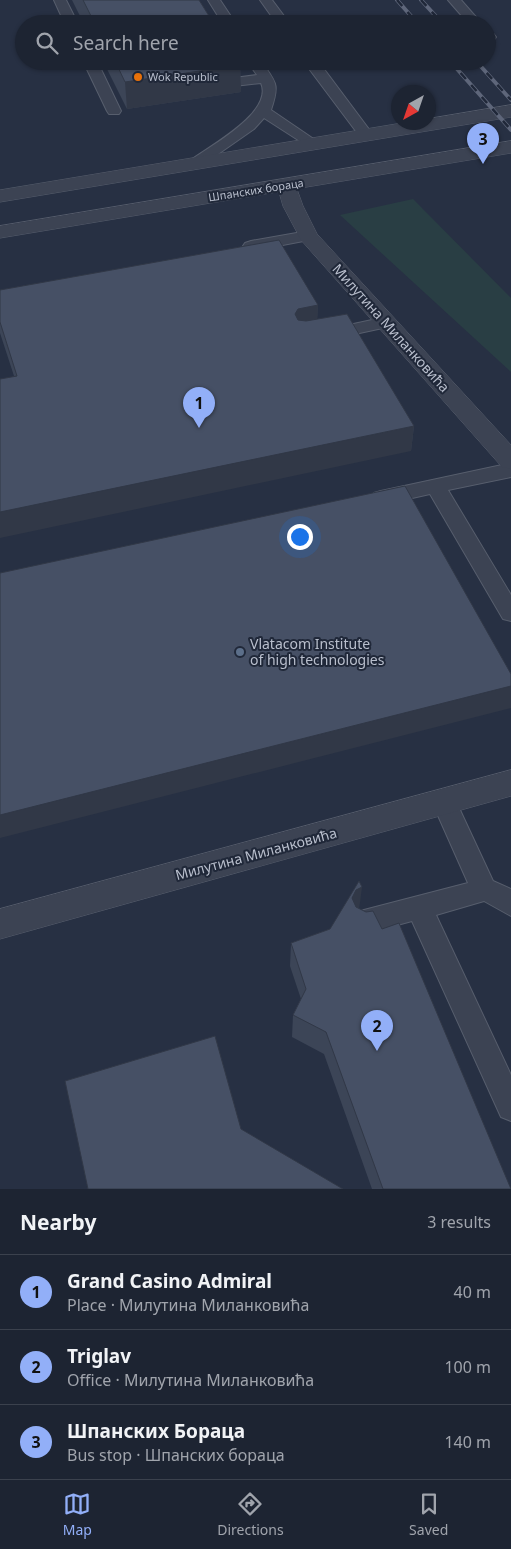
<!DOCTYPE html>
<html lang="en">
<head>
<meta charset="utf-8">
<style>
	body { margin:0; font-family:"Noto Sans",sans-serif; background:#252c3a; color:#f1f3f6 }
	.compass { position:absolute; left:391px; top:85px; width:45px; height:45px; border-radius:50%; background:#1d2432; box-shadow:0 1px 4px #0004; rotate:220deg }
	.you { position:absolute; left:299px; top:536px; width:18px; height:18px; margin:-12px; border:4px solid #fff; border-radius:50%; background:#1a73e8; box-shadow:0 0 0 8px #1a73e833 }
	.badge { display:grid; place-items:center; width:32px; height:32px; border-radius:50%; background:#92aff8; color:#111; font-size:16px; font-weight:700 }
	.pin { position:absolute; translate:-50% -41px; filter:drop-shadow(0 1px 2px #0008) }
	.pin::after { content:''; position:absolute; top:26px; width:18px; height:15px; background:inherit; clip-path:polygon(0 0,100% 0,50% 100%) }
	.list { margin:0; padding:0; list-style:none }
	h2 { display:flex; justify-content:space-between; align-items:center; height:65px; margin:0; padding:0 20px; font-size:21px }
	h2 small { font-size:16px; font-weight:400; color:#a0a4ac }
	.list li { display:grid; grid-template-columns:32px 1fr auto; gap:15px; align-items:center; box-sizing:border-box; height:75px; padding:0 20px; border-top:1px solid #3b414d }
	.list b { display:block; font-size:19px; white-space:nowrap }
	.list p { margin:0; font-size:16px; white-space:nowrap; color:#a0a4ac }
	.list em { font-size:16px; font-style:normal; color:#a0a4ac }
	.icon { flex:none; width:28px; height:28px; fill:none; stroke:currentColor; stroke-width:2; stroke-linecap:round; stroke-linejoin:round }
	.map { position:relative; flex:none; width:511px; height:1189px; overflow:hidden }
	.search { position:absolute; background:#1d2432; box-shadow:0 1px 4px #0004; left:15px; right:15px; top:15px; height:55px; display:flex; align-items:center; gap:12px; box-sizing:border-box; padding:0 18px; border-radius:28px; color:#a0a4ac; font-size:19px }
	.sheet { height:290px; background:#1d2432 }
	nav { display:flex; justify-content:space-around; align-items:center; box-sizing:border-box; height:70px; border-top:1px solid #3b414d; background:#1d2432; font-size:14px; color:#a0a4ac }
	nav a { display:grid; justify-items:center; gap:2px }
	nav .on { color:#92aff8 }
	.map>svg:first-child { display:block }
	.green { fill:#293e44 }
	.lines { fill:none; stroke-linecap:round; stroke-linejoin:round }
	.service-casing { stroke:#575e6d; stroke-width:2 }
	.minor-casing { stroke:#575e6d; stroke-width:1 }
	.tertiary-casing { stroke:#575e6d; stroke-width:1 }
	.service { fill:#3c4353; fill-rule:evenodd }
	.minor { fill:#3c4353; fill-rule:evenodd }
	.tertiary { fill:#3c4353; fill-rule:evenodd }
	.rail-casing { stroke:#5e667a; stroke-width:4 }
	.rail { stroke:#202839; stroke-width:2.5; stroke-dasharray:8; stroke-linecap:butt }
	.wall { fill:#3c4557 }
	.shaded-wall { fill:#313847 }
	.building { fill:#465065; stroke:#313847 }
	.food-dot { fill:#e8710a; stroke:#202839; stroke-width:2 }
	.service-dot { fill:#5c6f8a; stroke:#202839; stroke-width:2 }
	.labels { text-anchor:middle; stroke-width:4; stroke-linejoin:round; paint-order:stroke }
	.far-poi-label { font-size:11px; fill:#b9bfcd; stroke:#202839; text-anchor:start }
	.far-street-label { font-size:11px; fill:#b9bfcd; stroke:#202839 }
	.street-label { font-size:14px; fill:#b9bfcd; stroke:#202839 }
	.poi-label { font-size:14px; fill:#b9bfcd; stroke:#202839; text-anchor:start }
</style>
</head>
<body>
<div class="map">
<svg width="511" height="1189" viewBox="0 0 511 1189">
	<rect width="100%" height="100%" fill="#273043"/>
	<path class="green" d="M413,199L511,298V372L340,215Z"/>
	<g class="lines">
		<defs>
			<g id="service">
				<path d="M54,0H66L78,24H65Z"/>
				<path d="M208,0H220L236,24H223Z"/>
				<path d="M260,0H272L290,24H277Z"/>
				<path d="M448,0H461L482,24H469Z"/>
				<path d="M487,31L492,32L496,37L494,40L487,41Z"/>
				<path d="M83,61H97L121,111L119,114H109L107,111Z"/>
				<path d="M247,61H261C276,83 280,83 271,110L321,144L319,147H309L264,118L254,129L201,166H191L189,163L191,160C210,146 274,112 261,83L234,86L227,82L234,78L257,75Z"/>
				<path d="M306,61H318L371,132L373,135L371,138H361L307,66Z"/>
				<path d="M308,231L314,233L316,236L314,239L251,251L245,249L243,246L245,243L251,241Z"/>
				<path d="M386,317L392,318L395,322L392,326L327,340L321,339L318,335L321,331Z"/>
				<path d="M511,463V477L448,490L511,595V621L503,619L430,494L381,505L374,503L371,498L374,493L381,491Z"/>
				<path d="M444,792L453,795L493,881L511,889V916L484,901L436,915L511,1075V1121L501,1117L412,921L364,934L355,930L351,922L355,914L364,910L468,883L432,802L435,795Z"/>
			</g>
			<g id="minor">
				<path d="M287,179L294,181L303,206L317,234L511,445V469L502,467L301,240L283,206L277,185L280,181Z"/>
				<path d="M511,770V796L0,939V909Z"/>
			</g>
			<g id="tertiary">
				<path d="M511,105V117L0,202V190L408,122H428V119Z"/>
				<path d="M511,141V153L0,238V226Z"/>
			</g>
		</defs>
		<use href="#service" class="service-casing"/>
		<use href="#minor" class="minor-casing"/>
		<use href="#tertiary" class="tertiary-casing"/>
		<use href="#service" class="service"/>
		<use href="#minor" class="minor"/>
		<use href="#tertiary" class="tertiary"/>
		<defs>
			<g id="rail">
				<path d="M397,0L418,24"/>
				<path d="M421,0L443,24"/>
				<path d="M450,61L511,130"/>
				<path d="M476,61L511,100"/>
			</g>
		</defs>
		<use href="#rail" class="rail-casing"/>
		<use href="#rail" class="rail"/>
	</g>
	<g class="wall">
		<path d="M72,0H199L214,24H84Z"/>
		<path d="M103,61H238L240,65L241,92L127,109Z"/>
		<path d="M0,290L318,305L317,319L414,426L411,451L14,376L0,333Z"/>
		<path d="M359,909L511,1189H372L324,1054L292,1037L293,1015L301,999L290,966L291,943L330,929Z"/>
	</g>
	<g class="shaded-wall">
		<path d="M240,65L241,92L127,109L125,82Z"/>
		<path d="M318,305L317,330L294,339L295,314L298,309Z"/>
		<path d="M414,426L411,451L0,538V512Z"/>
		<path d="M511,686V708L0,838V815Z"/>
		<path d="M362,887L359,910L353,913L352,898L356,890Z"/>
	</g>
	<g class="building">
		<path d="M83,0H199L214,24H95Z"/>
		<path d="M115,61H238L240,65L125,82Z"/>
		<path d="M279,240L318,305L298,309L295,314L298,320L306,321L347,314L414,426L0,512V379L17,376L0,322V290Z"/>
		<path d="M405,486L511,674V686L0,815V573Z"/>
		<path d="M359,881L362,887L356,890L352,898L356,907L366,912L373,911L382,929L399,923L511,1189H383L326,1032L293,1015L306,989L291,943L330,929Z"/>
		<path d="M215,1036L241,1129L343,1189H88L65,1081Z"/>
	</g>
	<circle class="food-dot" cx="138" cy="77" r="5"/>
	<circle class="service-dot" cx="240" cy="652" r="5"/>
	<g class="labels">
		<g class="far-poi-label">
			<text x="148" y="81">Wok Republic</text>
		</g>
		<g class="far-street-label">
			<text transform="translate(256 190) rotate(-9)" y="4">Шпанских бораца</text>
		</g>
		<g class="street-label">
			<text transform="translate(391 328) rotate(48)" y="5">Милутина Миланковића</text>
			<text transform="translate(256 854) rotate(-15)" y="5">Милутина Миланковића</text>
		</g>
		<g class="poi-label">
			<text x="250" y="649">Vlatacom Institute<tspan x="250" dy="16">of high technologies</tspan></text>
		</g>
	</g>
</svg>
<svg class="compass" viewBox="-18 -18 36 36"><path d="M0-13l5 13h-10z" fill="#e53935"/><path d="M0 13l5-13h-10z" fill="#a0a4ac"/></svg>
<div class="you"></div>
<div class="pin badge" style="left:199px;top:428px">1</div>
<div class="pin badge" style="left:377px;top:1051px">2</div>
<div class="pin badge" style="left:483px;top:164px">3</div>
<div class="search"><svg class="icon" aria-label="search" viewBox="0 0 24 24"><circle cx="10" cy="10" r="6"/><path d="M15 15l6 6"/></svg>Search here</div>
</div>
<section class="sheet">
<h2>Nearby<small>3 results</small></h2>
<ul class="list">
<li><span class="badge">1</span><div><b>Grand Casino Admiral</b><p>Place · Милутина Миланковића</p></div><em>40 m</em></li>
<li><span class="badge">2</span><div><b>Triglav</b><p>Office · Милутина Миланковића</p></div><em>100 m</em></li>
<li><span class="badge">3</span><div><b>Шпанских Бораца</b><p>Bus stop · Шпанских бораца</p></div><em>140 m</em></li>
</ul>
</section>
<nav>
<a class="on"><svg class="icon" aria-label="map" viewBox="0 0 24 24"><path d="M3 6l6-2 6 2 6-2v14l-6 2-6-2-6 2zM9 4v14M15 6v14"/></svg>Map</a>
<a><svg class="icon" aria-label="directions" viewBox="0 0 24 24"><path d="M12 3l9 9-9 9-9-9zM9 14v-3h6M13 9l2 2-2 2"/></svg>Directions</a>
<a><svg class="icon" aria-label="saved" viewBox="0 0 24 24"><path d="M7 4h10v16l-5-4-5 4z"/></svg>Saved</a>
</nav>
</body>
</html>
